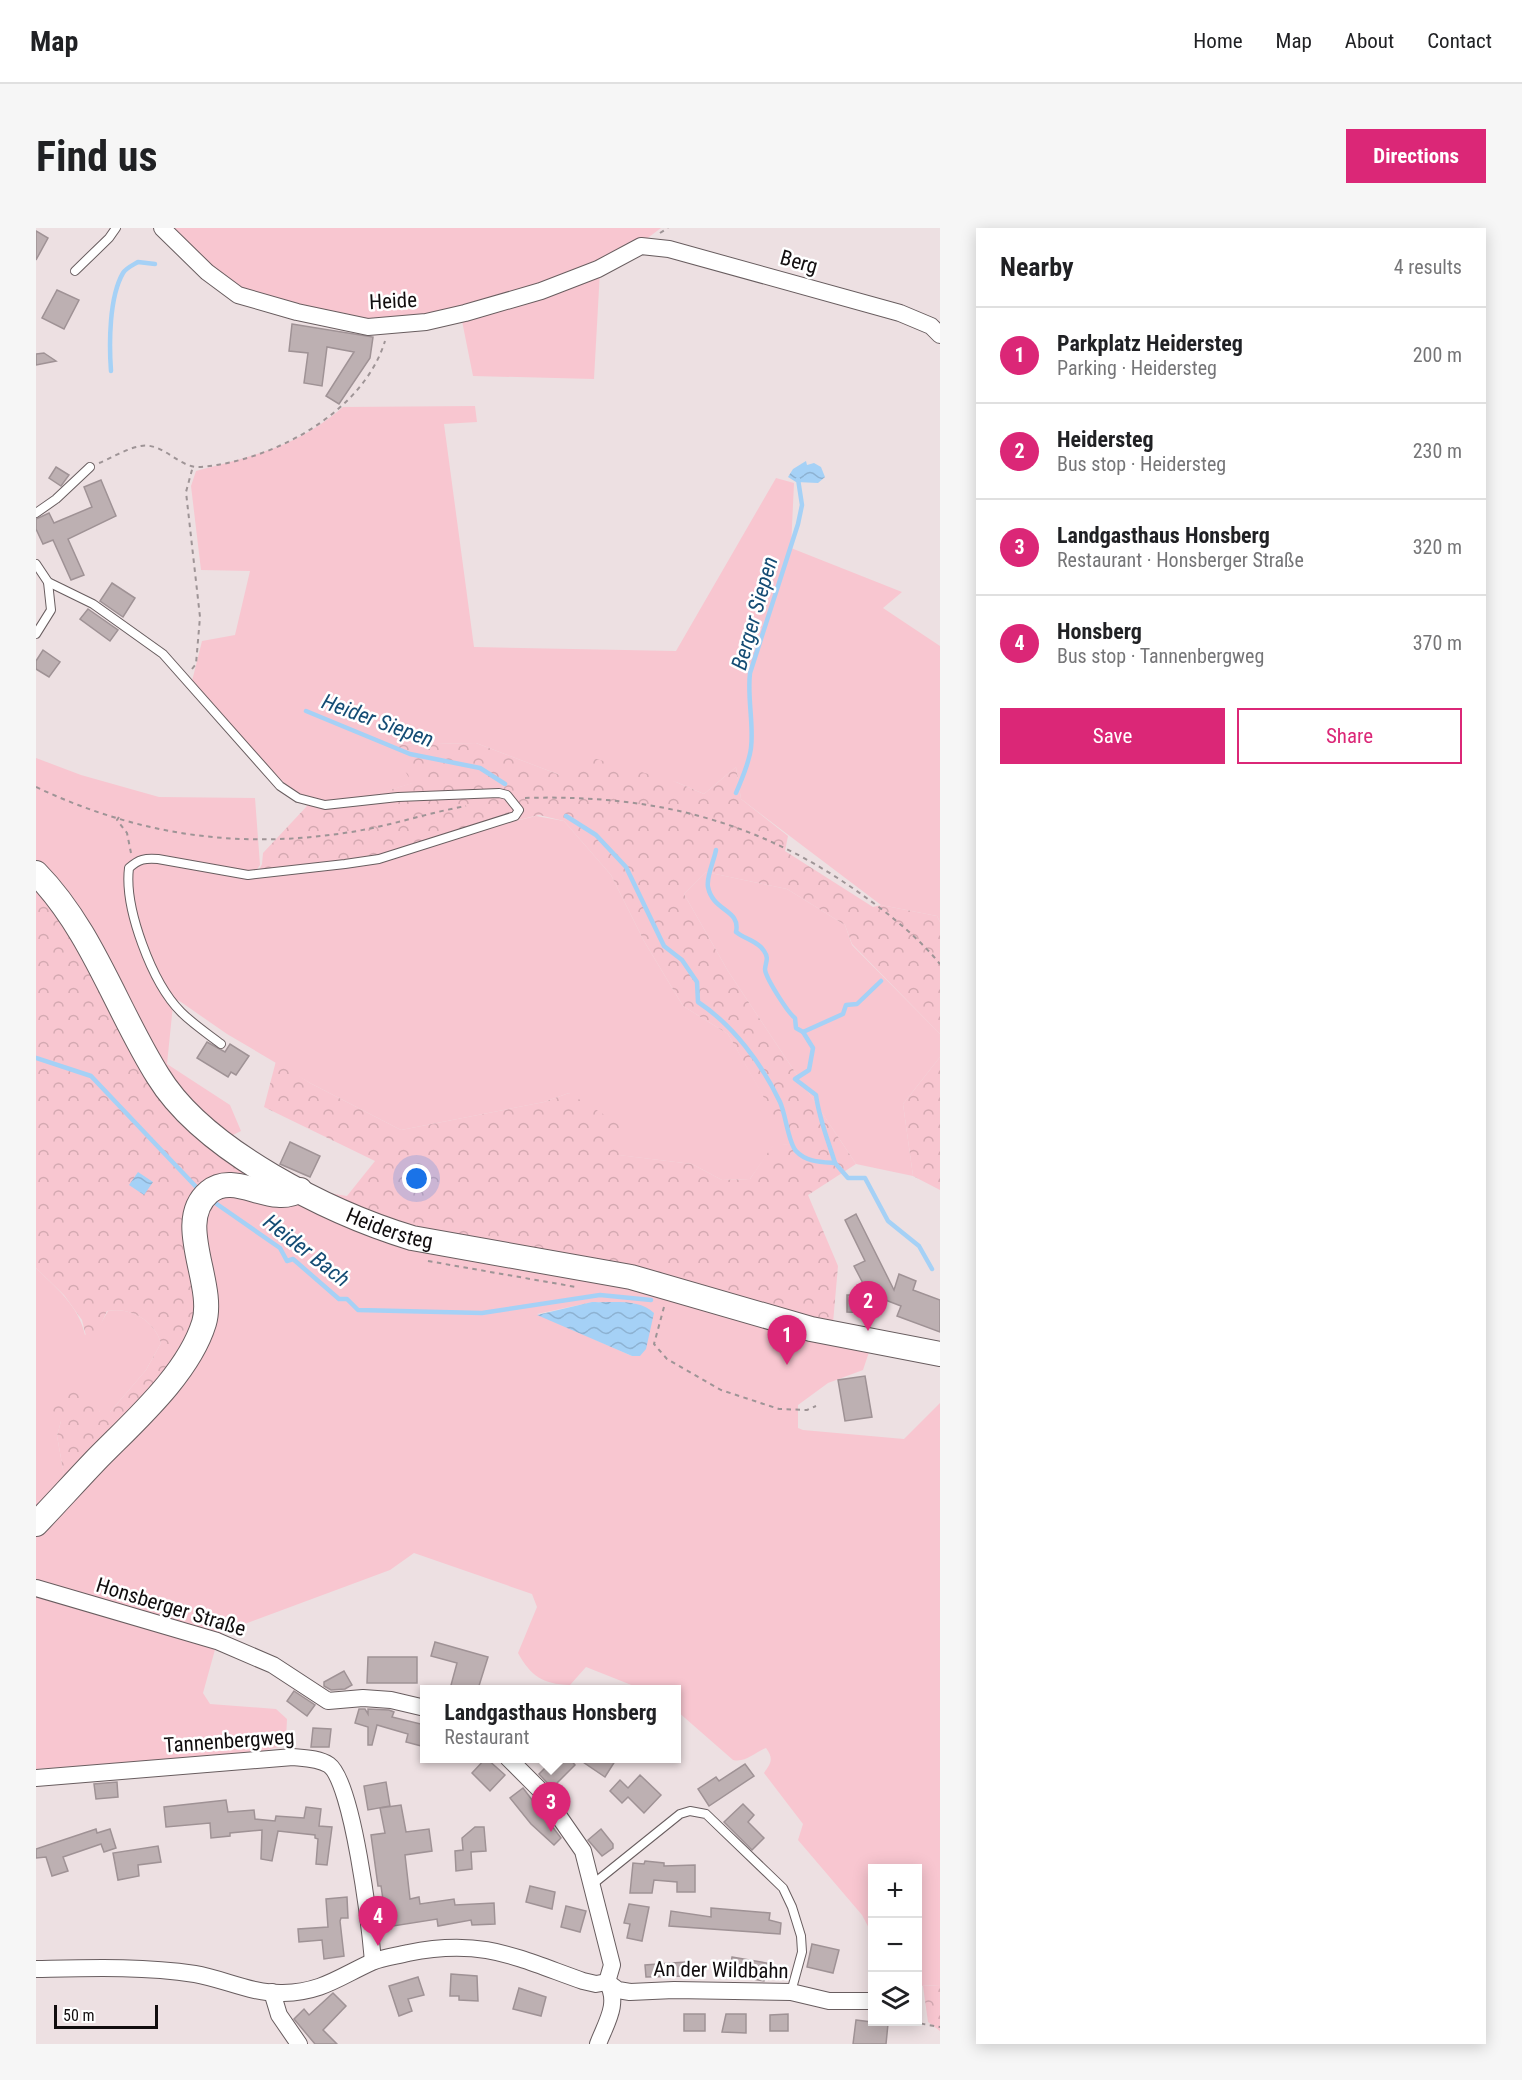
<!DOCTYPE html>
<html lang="en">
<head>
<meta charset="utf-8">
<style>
	body { margin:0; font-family:"Roboto Condensed",sans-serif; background:#f6f6f6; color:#202124 }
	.controls { position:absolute; right:18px; bottom:18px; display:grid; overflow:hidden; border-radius:0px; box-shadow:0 3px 15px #0003 }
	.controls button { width:54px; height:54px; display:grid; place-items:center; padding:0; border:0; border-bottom:2px solid #e0e0e0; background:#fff; color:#202124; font:30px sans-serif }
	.scale { position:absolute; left:18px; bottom:15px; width:104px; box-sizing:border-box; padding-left:6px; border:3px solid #110d0e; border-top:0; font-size:16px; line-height:21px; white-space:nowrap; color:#110d0e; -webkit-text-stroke:4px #fff; paint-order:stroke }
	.you { position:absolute; left:381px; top:951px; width:21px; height:21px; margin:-15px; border:4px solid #fff; border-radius:50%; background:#1a73e8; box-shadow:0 0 0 9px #1a73e833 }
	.badge { display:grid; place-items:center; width:39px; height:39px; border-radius:50%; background:#db2777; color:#fff; font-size:20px; font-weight:700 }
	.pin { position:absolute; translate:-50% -50px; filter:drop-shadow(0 2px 3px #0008) }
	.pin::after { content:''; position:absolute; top:32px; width:21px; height:18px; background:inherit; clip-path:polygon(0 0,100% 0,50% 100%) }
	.popup { position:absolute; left:384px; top:1457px; width:261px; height:78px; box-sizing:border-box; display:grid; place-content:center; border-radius:0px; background:#fff; filter:drop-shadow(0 2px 4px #0005); font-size:20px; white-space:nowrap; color:#757577 }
	.popup b { font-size:22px; color:#202124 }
	.popup::after { content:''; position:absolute; left:50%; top:100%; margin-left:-12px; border:12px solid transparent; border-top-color:#fff }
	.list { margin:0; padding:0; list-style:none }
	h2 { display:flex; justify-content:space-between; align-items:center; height:78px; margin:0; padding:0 24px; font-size:26px }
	h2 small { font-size:20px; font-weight:400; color:#757577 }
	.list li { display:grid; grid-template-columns:39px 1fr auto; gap:18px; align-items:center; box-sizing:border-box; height:96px; padding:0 24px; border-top:2px solid #e0e0e0 }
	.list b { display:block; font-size:22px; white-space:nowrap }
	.list p { margin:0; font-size:20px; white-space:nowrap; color:#757577 }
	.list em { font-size:20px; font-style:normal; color:#757577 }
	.actions { display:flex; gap:12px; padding:18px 24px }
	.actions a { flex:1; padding:14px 0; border:2px solid #db2777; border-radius:0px; text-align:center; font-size:21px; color:#db2777 }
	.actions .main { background:#db2777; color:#fff }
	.icon { flex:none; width:33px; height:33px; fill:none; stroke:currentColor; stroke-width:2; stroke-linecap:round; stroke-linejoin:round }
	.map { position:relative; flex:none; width:904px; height:1816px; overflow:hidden; border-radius:0px }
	header { display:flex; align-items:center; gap:36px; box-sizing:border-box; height:84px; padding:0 30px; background:#fff; border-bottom:2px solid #e0e0e0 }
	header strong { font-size:28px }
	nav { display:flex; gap:33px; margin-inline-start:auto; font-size:21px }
	.intro { display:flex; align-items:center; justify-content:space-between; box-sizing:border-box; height:144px; padding:0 36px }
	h1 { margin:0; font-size:42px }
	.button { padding:15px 27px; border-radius:0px; background:#db2777; color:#fff; font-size:21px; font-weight:700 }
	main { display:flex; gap:36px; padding:0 36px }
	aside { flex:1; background:#fff; border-radius:0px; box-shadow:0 3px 15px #0003 }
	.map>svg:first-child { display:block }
	.green { fill:#f8c6d0; fill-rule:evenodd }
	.forest { fill:url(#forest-crowns) }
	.water { fill:url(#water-waves) }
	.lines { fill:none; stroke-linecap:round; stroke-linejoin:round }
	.stream { stroke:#a5d1f6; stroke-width:4.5 }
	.building { fill:#bdb0b2; stroke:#9f9295; stroke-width:1.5 }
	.lane-casing { stroke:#685d5f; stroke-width:10 }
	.street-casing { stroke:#685d5f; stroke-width:18 }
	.secondary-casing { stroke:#685d5f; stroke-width:26 }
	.path { stroke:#9e9496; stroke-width:2; stroke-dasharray:4.5 4.5; stroke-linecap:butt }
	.lane { stroke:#fff; stroke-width:8 }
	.street { stroke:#fff; stroke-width:16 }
	.secondary { stroke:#fff; stroke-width:24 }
	.labels { text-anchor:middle; stroke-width:5; stroke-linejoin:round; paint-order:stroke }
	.street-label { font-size:21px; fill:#110d0e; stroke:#fff }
	.water-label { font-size:22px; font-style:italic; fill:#144c74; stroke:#fff }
</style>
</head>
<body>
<header>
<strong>Map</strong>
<nav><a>Home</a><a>Map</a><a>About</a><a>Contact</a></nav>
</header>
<div class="intro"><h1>Find us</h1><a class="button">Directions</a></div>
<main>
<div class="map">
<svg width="904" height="1816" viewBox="0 0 904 1816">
	<defs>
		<pattern id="forest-crowns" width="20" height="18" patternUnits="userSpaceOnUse" patternTransform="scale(1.5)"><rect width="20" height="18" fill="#f8c6d0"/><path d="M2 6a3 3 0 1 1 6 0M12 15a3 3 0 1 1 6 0" fill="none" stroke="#d4a9b1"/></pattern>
		<pattern id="water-waves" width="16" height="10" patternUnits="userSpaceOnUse" patternTransform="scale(1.5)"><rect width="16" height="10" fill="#a5d1f6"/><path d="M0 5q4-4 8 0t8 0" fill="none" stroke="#8db2d2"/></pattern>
	</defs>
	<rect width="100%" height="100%" fill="#ede0e2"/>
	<g class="green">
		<path d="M132,0H625L609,12L505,61L350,96L205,65Z"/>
		<path d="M564,43L558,151L437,148L426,93Z"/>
		<path d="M439,178L441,194L408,196L438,419L640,423L740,250L758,255L755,320L866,364L847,380L904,418V694L901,688L845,677L705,571L700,539L668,566L640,554L524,547L440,515L355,517L377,555L338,567L271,578L198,504L156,453L166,413L199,407L214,343L165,342L155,258L160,243C219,227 259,220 307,179Z"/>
		<path d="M0,530L45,547L123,569L219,570L224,637L219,644L210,649L437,603L500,588L528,593L575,647L608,713L647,778L692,806L755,916L737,918L714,951L686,952L656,936L582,927L533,865L508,874L365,902L274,855L191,806L142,772L137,777L131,836L194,877L205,903L187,912L168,897L0,644Z"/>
		<path d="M670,644L751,661L809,697L816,717L904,806V829L867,876L877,948L820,936L692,743L648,666Z"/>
		<path d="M177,965L255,974L346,1008L606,1056L834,1121L827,1142L792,1155L762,1177V1200L767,1202L868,1211L904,1175V1757L882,1758V1640H836V1706L826,1687L762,1612L767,1596L728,1545C735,1535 738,1531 730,1520C719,1524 710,1535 697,1532L641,1483V1462L617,1461L612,1457L598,1458L550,1439L534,1457C506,1456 495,1448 482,1425L501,1379L496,1366L378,1325L354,1342L179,1407L0,1358V1301L122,1172ZM557,1074L598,1075L604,1128H596L501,1086Z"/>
		<path d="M0,1040C20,1060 43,1078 49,1107L64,1097L72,1083C94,1079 118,1092 125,1115L110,1142L74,1184H64L59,1176L25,1193L21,1208L30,1258L0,1286Z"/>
		<path d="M0,1362L180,1418L167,1465L174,1476L240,1481L251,1491L250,1511L243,1519L214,1526L0,1541Z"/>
	</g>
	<g class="forest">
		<path d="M440,515L524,547L557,530L640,554L668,566L700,539L705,571L752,608L749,623L837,679L845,677L901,688L904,694V806L816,716L809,697L751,661L670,644L648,666L692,743L820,936L772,967L802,1038L797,1095L407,1011L274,962L311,968L339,933L228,879L240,833L274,855L365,902L508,874L533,865L588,899L583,927L656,936L686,952L714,951L737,917L754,916L692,806L647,778L608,713L575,647L528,593L503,587L437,603L343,635L309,641L288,639L220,648L226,636L227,625L271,578L338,567L376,555L354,517Z"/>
		<path d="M0,645L121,847L240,949L171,966L167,1099L30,1258L21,1208L25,1193L17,1183V1166L34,1154L58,1170L64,1184H74L110,1142L125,1115C118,1092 94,1079 71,1083L57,1114L52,1116L46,1092L28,1067L0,1040Z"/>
		<path d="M904,829V962L877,948L867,876Z"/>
		<path d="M904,1757V1803L892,1794L887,1758Z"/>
	</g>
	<g class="water">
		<path d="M770,233L771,237L778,235L785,239L789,249L782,255L760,254L752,249L757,241Z"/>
		<path d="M102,944L117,954L108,967L93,957Z"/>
		<path d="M556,1074C576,1075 603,1070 618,1085L610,1121L604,1128H596L501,1087Z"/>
	</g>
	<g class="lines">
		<g class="stream">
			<path d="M75,143C73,116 73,69 87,45C90,40 97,37 102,34L119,36"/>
			<path d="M270,483L374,526L444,540L469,556"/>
			<path d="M700,565C706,550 713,536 715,520C718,496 711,470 714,445L762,296L766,277L762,251"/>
			<path d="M530,588L560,607L590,639L628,718L646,732L661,754L662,774C697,797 726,836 744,874C750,887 752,914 760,923C770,934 785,934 799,935L812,950H829L852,993L883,1018L896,1041"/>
			<path d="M680,622C678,633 670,649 672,659C677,684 705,681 700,704C709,711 723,714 728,723C733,730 730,733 729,741C729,749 752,785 759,790L760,800L767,804"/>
			<path d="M0,830L55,848L164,963"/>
			<path d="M799,935C792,912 783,891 780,867L759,851L773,842L777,820L767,804L807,786L810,777L821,776L845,753"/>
			<path d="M175,972L244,1020L251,1033L257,1031L303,1071H311L322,1082L446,1085L564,1067L615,1072"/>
		</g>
	</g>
	<g class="building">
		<path d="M0,3L12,10L0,32Z"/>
		<path d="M21,62L43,72L28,101L6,90Z"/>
		<path d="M256,96L337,109L334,130L303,176L290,168L318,124L291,119L286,158L268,155L272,125L253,123Z"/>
		<path d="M8,125L20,133L0,137V126Z"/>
		<path d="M20,239L33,247L25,258L13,250Z"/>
		<path d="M65,252L80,288L32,311L48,347L35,352L17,312L7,316L0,301V291L13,285L18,295L56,279L48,259Z"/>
		<path d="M76,355L99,370L87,389L64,373Z"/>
		<path d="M52,381L82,402L74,413L44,391Z"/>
		<path d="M7,422L24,434L13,449L0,441V433Z"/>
		<path d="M171,814L189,824L194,816L213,828L200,847L195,844L192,849L161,830Z"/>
		<path d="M254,914L284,928L274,949L244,936Z"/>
		<path d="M820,986L858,1062L863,1046L880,1053L877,1062L904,1072V1104L861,1088L865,1078L839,1068L838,1085L811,1084V1067H838L832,1065L818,1038L829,1033L809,992Z"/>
		<path d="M829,1148L836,1189L809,1193L802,1152Z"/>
		<path d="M399,1414L452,1429L442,1461H414L421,1435L395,1428Z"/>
		<path d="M332,1429H381V1455H331Z"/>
		<path d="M308,1443L316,1457L309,1461L295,1462L288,1458V1454Z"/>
		<path d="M258,1463L279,1477L271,1488L251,1473Z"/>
		<path d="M323,1481H329L332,1486V1481L353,1482L358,1484L356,1489L389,1497V1519L370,1514L372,1506L341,1497L336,1517H332V1499L319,1495Z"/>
		<path d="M277,1500L295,1501L293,1519H275Z"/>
		<path d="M450,1530L469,1547L454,1563L436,1545Z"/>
		<path d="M519,1530H533L539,1537L516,1560L503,1546Z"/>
		<path d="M541,1530H581L569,1549Z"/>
		<path d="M709,1536L718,1548L673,1578L662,1561L680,1549L683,1553Z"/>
		<path d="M604,1547L625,1567L608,1585L592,1569L586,1575L574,1563L584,1552L592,1560Z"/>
		<path d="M81,1554L82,1569L60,1571L58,1556Z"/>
		<path d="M350,1554L354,1578L332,1582L328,1558Z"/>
		<path d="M487,1560L525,1610L518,1617L495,1596L474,1570Z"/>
		<path d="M190,1572L192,1584L218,1582L219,1591L239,1593L240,1588L268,1590L270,1579L285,1581L283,1598L296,1599L291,1637L280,1636L282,1611L279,1610V1607L242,1603L236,1633L225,1631L226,1602L194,1605V1608L175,1610L174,1595L130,1599L128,1579Z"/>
		<path d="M707,1576L718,1587L712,1594L728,1610L716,1622L688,1594Z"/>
		<path d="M365,1577L370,1604L393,1601L396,1623L369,1627L374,1671L383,1669L384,1676L418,1671L419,1677L458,1675L459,1696L436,1697L435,1692L402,1698L401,1691L351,1699L345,1658H342L335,1607L349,1605L344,1580Z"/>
		<path d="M439,1599H448L450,1623L435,1624L436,1641L420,1643L419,1623L427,1622L426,1610Z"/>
		<path d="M60,1601L61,1605L74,1601L80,1620L68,1624L65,1616L27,1629L32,1643L16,1648L10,1629L0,1630V1621Z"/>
		<path d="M565,1601L577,1616V1620L566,1628L552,1612Z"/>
		<path d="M122,1618L125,1634L102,1637L103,1648L82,1652L77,1625Z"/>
		<path d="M609,1633L628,1635V1638L659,1637V1664H641V1654L618,1652L616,1665H594L597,1635L608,1636Z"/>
		<path d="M494,1658L519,1664L516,1681L490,1674Z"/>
		<path d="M311,1669L312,1690H305L304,1693L308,1728L288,1731L286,1712L263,1714L262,1701L292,1699L290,1671Z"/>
		<path d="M593,1676L613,1679L606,1713L591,1710L594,1696L588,1695Z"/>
		<path d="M530,1678L550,1683L544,1704L525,1699Z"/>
		<path d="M675,1680L734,1685L733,1692L745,1695L744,1706L633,1698L635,1683L675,1689Z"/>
		<path d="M776,1716L803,1722L797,1745L771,1739Z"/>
		<path d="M696,1729L731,1735L728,1753L693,1747Z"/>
		<path d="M649,1734L650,1748L610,1749L609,1737Z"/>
		<path d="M415,1746L441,1748L442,1773L423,1772V1768H414Z"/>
		<path d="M382,1749L388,1767L372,1771L376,1783L363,1788L353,1758Z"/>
		<path d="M483,1760L510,1769L505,1788L477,1781Z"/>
		<path d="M297,1765L310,1778L287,1802L301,1816H279L258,1791L268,1781L273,1787Z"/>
		<rect x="648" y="1786" width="21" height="17"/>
		<path d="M690,1786H710V1805L686,1804Z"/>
		<path d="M752,1786V1803H734V1787Z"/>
		<path d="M820,1792L852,1796L850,1816H817Z"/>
	</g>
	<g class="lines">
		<defs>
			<g id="lane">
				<path d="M39,43L73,10L80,0"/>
				<path d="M0,285L20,271L54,239"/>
				<path d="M0,336L12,354L57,376L127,426L244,558L262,570L289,577L362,569L463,565L471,567L483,582L479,588L343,631L309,636L212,647L122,631C109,630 103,631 93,640C88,680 116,755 145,784C157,796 172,806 185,816"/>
				<path d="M0,406L15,382L12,354"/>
				<path d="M557,1656L644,1586L654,1583L670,1586L747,1660L756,1679L765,1708L766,1724L755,1764"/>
			</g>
			<g id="street">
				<path d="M126,0L171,44L202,67L261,84L332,99L390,94L429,85L505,63L562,41L605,18L633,21L864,85L895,98L904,107"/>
				<path d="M0,1360L181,1413L237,1437L292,1473L327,1470L355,1472L389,1480"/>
				<path d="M472,1530L506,1564L547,1623L576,1737L571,1754"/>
				<path d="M0,1550L257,1529C268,1530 283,1530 293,1537C317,1554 334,1699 337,1733"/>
				<path d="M0,1741C53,1740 106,1738 159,1746C188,1751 217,1766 247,1765C286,1764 303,1749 336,1734C347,1729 360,1728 372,1725C446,1710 479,1729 547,1753L560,1756L571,1754"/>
				<path d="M571,1754L582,1762L594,1764L638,1762L755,1764L793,1773H836"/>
				<path d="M236,1764L243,1787L263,1816"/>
				<path d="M562,1816C570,1795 584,1775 571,1754"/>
			</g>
			<g id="secondary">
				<path id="s1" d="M0,645C56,702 80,781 122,848C168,923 294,985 376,1010L595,1049L775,1101L904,1126"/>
				<path d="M0,1296C20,1275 39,1254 59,1233C96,1195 152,1147 168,1095C180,1055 137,994 173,964C199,942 235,980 264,962"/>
			</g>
		</defs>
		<use href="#lane" class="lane-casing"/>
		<use href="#street" class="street-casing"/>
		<use href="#secondary" class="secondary-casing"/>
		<g class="path">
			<path d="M624,5L632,0"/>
			<path d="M63,235C76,230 91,220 105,218C128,214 143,241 165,239C236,233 327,185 349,113"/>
			<path d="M156,441L160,436L164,389L150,264L157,238"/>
			<path d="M0,559C102,607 202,622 315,604C354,598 391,585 430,578"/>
			<path d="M489,570C616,566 722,592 825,666C853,686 882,709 904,736"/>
			<path d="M83,589L81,592L91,605L95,625"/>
			<path d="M392,1033L540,1059"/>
			<path d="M628,1079L618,1116L631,1131L685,1162L743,1181L771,1182L780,1178"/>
			<path d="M876,1794L904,1799"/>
		</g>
		<use href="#lane" class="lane"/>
		<use href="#street" class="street"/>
		<use href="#secondary" class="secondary"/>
	</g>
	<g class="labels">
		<g class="street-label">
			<text transform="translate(763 34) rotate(16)" y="7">Berg</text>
			<text transform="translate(357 73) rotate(-3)" y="7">Heide</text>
			<text dy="7" stroke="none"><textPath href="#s1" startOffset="520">Heidersteg</textPath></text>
			<text transform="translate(135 1379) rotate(17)" y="7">Honsberger Straße</text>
			<text transform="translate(193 1513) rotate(-4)" y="7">Tannenbergweg</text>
			<text transform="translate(685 1742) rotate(1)" y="7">An der Wildbahn</text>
		</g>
		<g class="water-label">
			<text transform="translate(718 385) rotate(-74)" y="8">Berger Siepen</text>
			<text transform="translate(342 492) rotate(20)" y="8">Heider Siepen</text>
			<text transform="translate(271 1022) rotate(38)" y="8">Heider Bach</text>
		</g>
	</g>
</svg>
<div class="controls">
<button>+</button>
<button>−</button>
<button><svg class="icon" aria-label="layers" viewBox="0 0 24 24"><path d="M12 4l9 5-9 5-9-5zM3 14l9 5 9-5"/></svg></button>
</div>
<div class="scale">50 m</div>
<div class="you"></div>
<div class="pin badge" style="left:751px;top:1137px">1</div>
<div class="pin badge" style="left:832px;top:1103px">2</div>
<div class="pin badge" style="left:515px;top:1604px">3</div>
<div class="popup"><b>Landgasthaus Honsberg</b>Restaurant</div>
<div class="pin badge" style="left:342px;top:1718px">4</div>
</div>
<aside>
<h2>Nearby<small>4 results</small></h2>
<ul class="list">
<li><span class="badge">1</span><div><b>Parkplatz Heidersteg</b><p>Parking · Heidersteg</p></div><em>200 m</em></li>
<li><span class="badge">2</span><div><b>Heidersteg</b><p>Bus stop · Heidersteg</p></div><em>230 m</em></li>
<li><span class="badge">3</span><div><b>Landgasthaus Honsberg</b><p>Restaurant · Honsberger Straße</p></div><em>320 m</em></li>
<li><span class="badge">4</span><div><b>Honsberg</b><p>Bus stop · Tannenbergweg</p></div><em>370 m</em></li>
</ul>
<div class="actions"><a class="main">Save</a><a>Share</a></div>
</aside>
</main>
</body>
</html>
